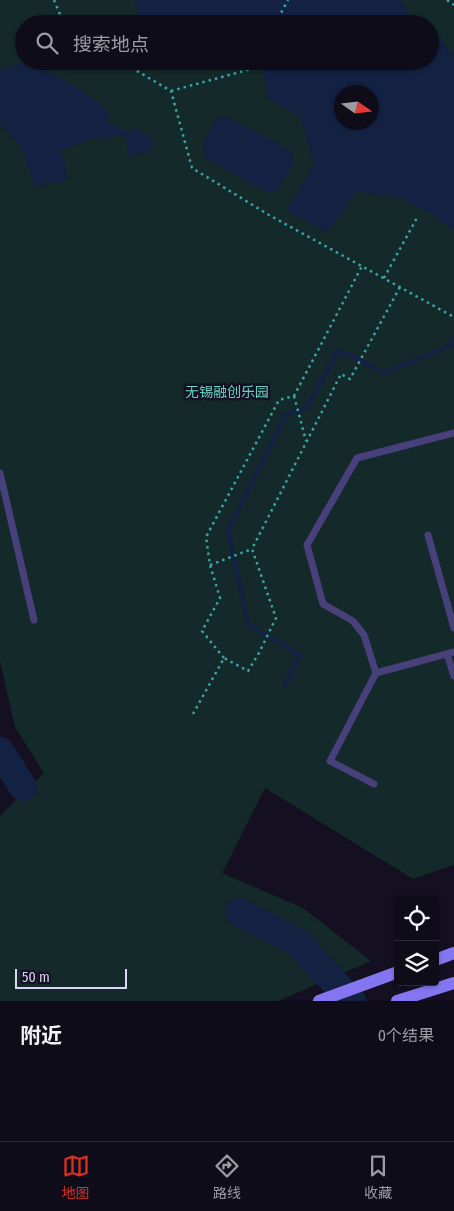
<!DOCTYPE html>
<html lang="zh">
<head>
<meta charset="utf-8">
<style>
	body { margin:0; font-family:"Fira Sans Condensed","Noto Sans SC",sans-serif; background:#181522; color:#f1f3f6 }
	.controls { position:absolute; right:15px; bottom:15px; display:grid; overflow:hidden; border-radius:5px; box-shadow:0 1px 4px #0004 }
	.controls button { width:45px; height:45px; display:grid; place-items:center; padding:0; border:0; border-bottom:1px solid #2f2c38; background:#0f0c19; color:#f1f3f6; font:25px sans-serif }
	.compass { position:absolute; left:334px; top:85px; width:45px; height:45px; border-radius:50%; background:#0f0c19; box-shadow:0 1px 4px #0004; rotate:104deg }
	.scale { position:absolute; left:15px; bottom:12px; width:112px; box-sizing:border-box; padding-left:5px; border:2px solid #dcd4fa; border-top:0; font-size:14px; line-height:18px; white-space:nowrap; color:#dcd4fa; -webkit-text-stroke:4px #141021; paint-order:stroke }
	.list { margin:0; padding:0; list-style:none }
	h2 { display:flex; justify-content:space-between; align-items:center; height:65px; margin:0; padding:0 20px; font-size:21px }
	h2 small { font-size:16px; font-weight:400; color:#9b9ba2 }
	.icon { flex:none; width:28px; height:28px; fill:none; stroke:currentColor; stroke-width:2; stroke-linecap:round; stroke-linejoin:round }
	.map { position:relative; flex:none; width:454px; height:1001px; overflow:hidden }
	.search { position:absolute; background:#0f0c19; box-shadow:0 1px 4px #0004; left:15px; right:15px; top:15px; height:55px; display:flex; align-items:center; gap:12px; box-sizing:border-box; padding:0 18px; border-radius:28px; color:#9b9ba2; font-size:19px }
	.sheet { height:140px; background:#0f0c19 }
	nav { display:flex; justify-content:space-around; align-items:center; box-sizing:border-box; height:70px; border-top:1px solid #2f2c38; background:#0f0c19; font-size:14px; color:#9b9ba2 }
	nav a { display:grid; justify-items:center; gap:2px }
	nav .on { color:#d93025 }
	.map>svg:first-child { display:block }
	.green { fill:#14292a; fill-rule:evenodd }
	.water { fill:#132142; fill-rule:evenodd }
	.lines { fill:none; stroke-linecap:round; stroke-linejoin:round }
	.stream { stroke:#132142; stroke-width:4.5 }
	.river { stroke:#132142; stroke-width:28 }
	.path { stroke:#3ba4a7; stroke-width:2.5; stroke-dasharray:2.5 4; stroke-linecap:butt }
	.service { stroke:#48407b; stroke-width:7 }
	.secondary { stroke:#8476f0; stroke-width:12 }
	.labels { text-anchor:middle; stroke-width:5; stroke-linejoin:round; paint-order:stroke }
	.park-label { font-size:14px; fill:#68d2c2; stroke:#141021 }
</style>
</head>
<body>
<div class="map">
<svg width="454" height="1001" viewBox="0 0 454 1001">
	<rect width="100%" height="100%" fill="#141021"/>
	<path class="green" d="M0,0H454V865L413,879L265,788L222,873L303,908L371,961L278,1001H0V816L44,773L15,727L0,661ZM24,24H430V61H24ZM342,92H372V122H342Z"/>
	<g class="water">
		<path d="M134,0H401L412,18L423,24H131L138,11Z"/>
		<path d="M430,28L435,31L454,58V231L437,218L402,198L356,191L327,233L287,210L314,164L301,117L268,98L261,61H430ZM372,92V122H342V92Z"/>
		<path d="M25,62L61,78L97,101L109,114L106,121L129,133L133,127L152,138L150,151L128,157L127,138L117,135L108,139L94,138L61,150L68,179L35,187L22,148L0,124V70Z"/>
		<path d="M227,117L290,150L294,160L279,189L269,193L205,158L203,144L215,119Z"/>
	</g>
	<g class="lines">
		<path class="stream" d="M285,686L300,655L248,624L228,530L286,415L308,406L337,352L347,354L384,373L449,346L454,337"/>
		<g class="river">
			<path d="M0,751L23,787"/>
			<path d="M239,912L297,942L352,1001"/>
		</g>
		<g class="path">
			<path d="M54,0L64,24"/>
			<path d="M447,0L454,5"/>
			<path d="M275,24L288,0"/>
			<path d="M120,61L171,91L192,168L269,215L454,317"/>
			<path d="M171,91L251,69L255,61"/>
			<path d="M384,278L418,216"/>
			<path d="M294,396L306,441"/>
			<path d="M210,565L252,549"/>
			<path d="M224,658L202,631L220,598L210,565L206,537L279,400L294,396L362,266"/>
			<path d="M193,714L224,658L248,671L259,653L276,618L252,549L341,374L350,379L400,287"/>
		</g>
		<g class="service">
			<path d="M0,473L34,620"/>
			<path d="M428,535L454,628"/>
			<path d="M447,654L454,676"/>
			<path d="M376,673L364,635L353,621L323,604L307,545L357,458L454,433"/>
			<path d="M374,784L330,761L376,673L454,652"/>
		</g>
		<g class="secondary">
			<path d="M435,960L454,953"/>
			<path d="M319,1001L398,972"/>
			<path d="M397,1001L454,983"/>
		</g>
	</g>
	<g class="labels">
		<g class="park-label">
			<text x="227" y="397">无锡融创乐园</text>
		</g>
	</g>
</svg>
<div class="controls">
<button><svg class="icon" aria-label="locate" viewBox="0 0 24 24"><circle cx="12" cy="12" r="6"/><path d="M12 2v4M12 18v4M2 12h4M18 12h4"/></svg></button>
<button><svg class="icon" aria-label="layers" viewBox="0 0 24 24"><path d="M12 4l9 5-9 5-9-5zM3 14l9 5 9-5"/></svg></button>
</div>
<svg class="compass" viewBox="-18 -18 36 36"><path d="M0-13l5 13h-10z" fill="#e53935"/><path d="M0 13l5-13h-10z" fill="#9b9ba2"/></svg>
<div class="scale">50 m</div>
<div class="search"><svg class="icon" aria-label="search" viewBox="0 0 24 24"><circle cx="10" cy="10" r="6"/><path d="M15 15l6 6"/></svg>搜索地点</div>
</div>
<section class="sheet">
<h2>附近<small>0个结果</small></h2>
<ul class="list">
</ul>
</section>
<nav>
<a class="on"><svg class="icon" aria-label="map" viewBox="0 0 24 24"><path d="M3 6l6-2 6 2 6-2v14l-6 2-6-2-6 2zM9 4v14M15 6v14"/></svg>地图</a>
<a><svg class="icon" aria-label="directions" viewBox="0 0 24 24"><path d="M12 3l9 9-9 9-9-9zM9 14v-3h6M13 9l2 2-2 2"/></svg>路线</a>
<a><svg class="icon" aria-label="saved" viewBox="0 0 24 24"><path d="M7 4h10v16l-5-4-5 4z"/></svg>收藏</a>
</nav>
</body>
</html>
